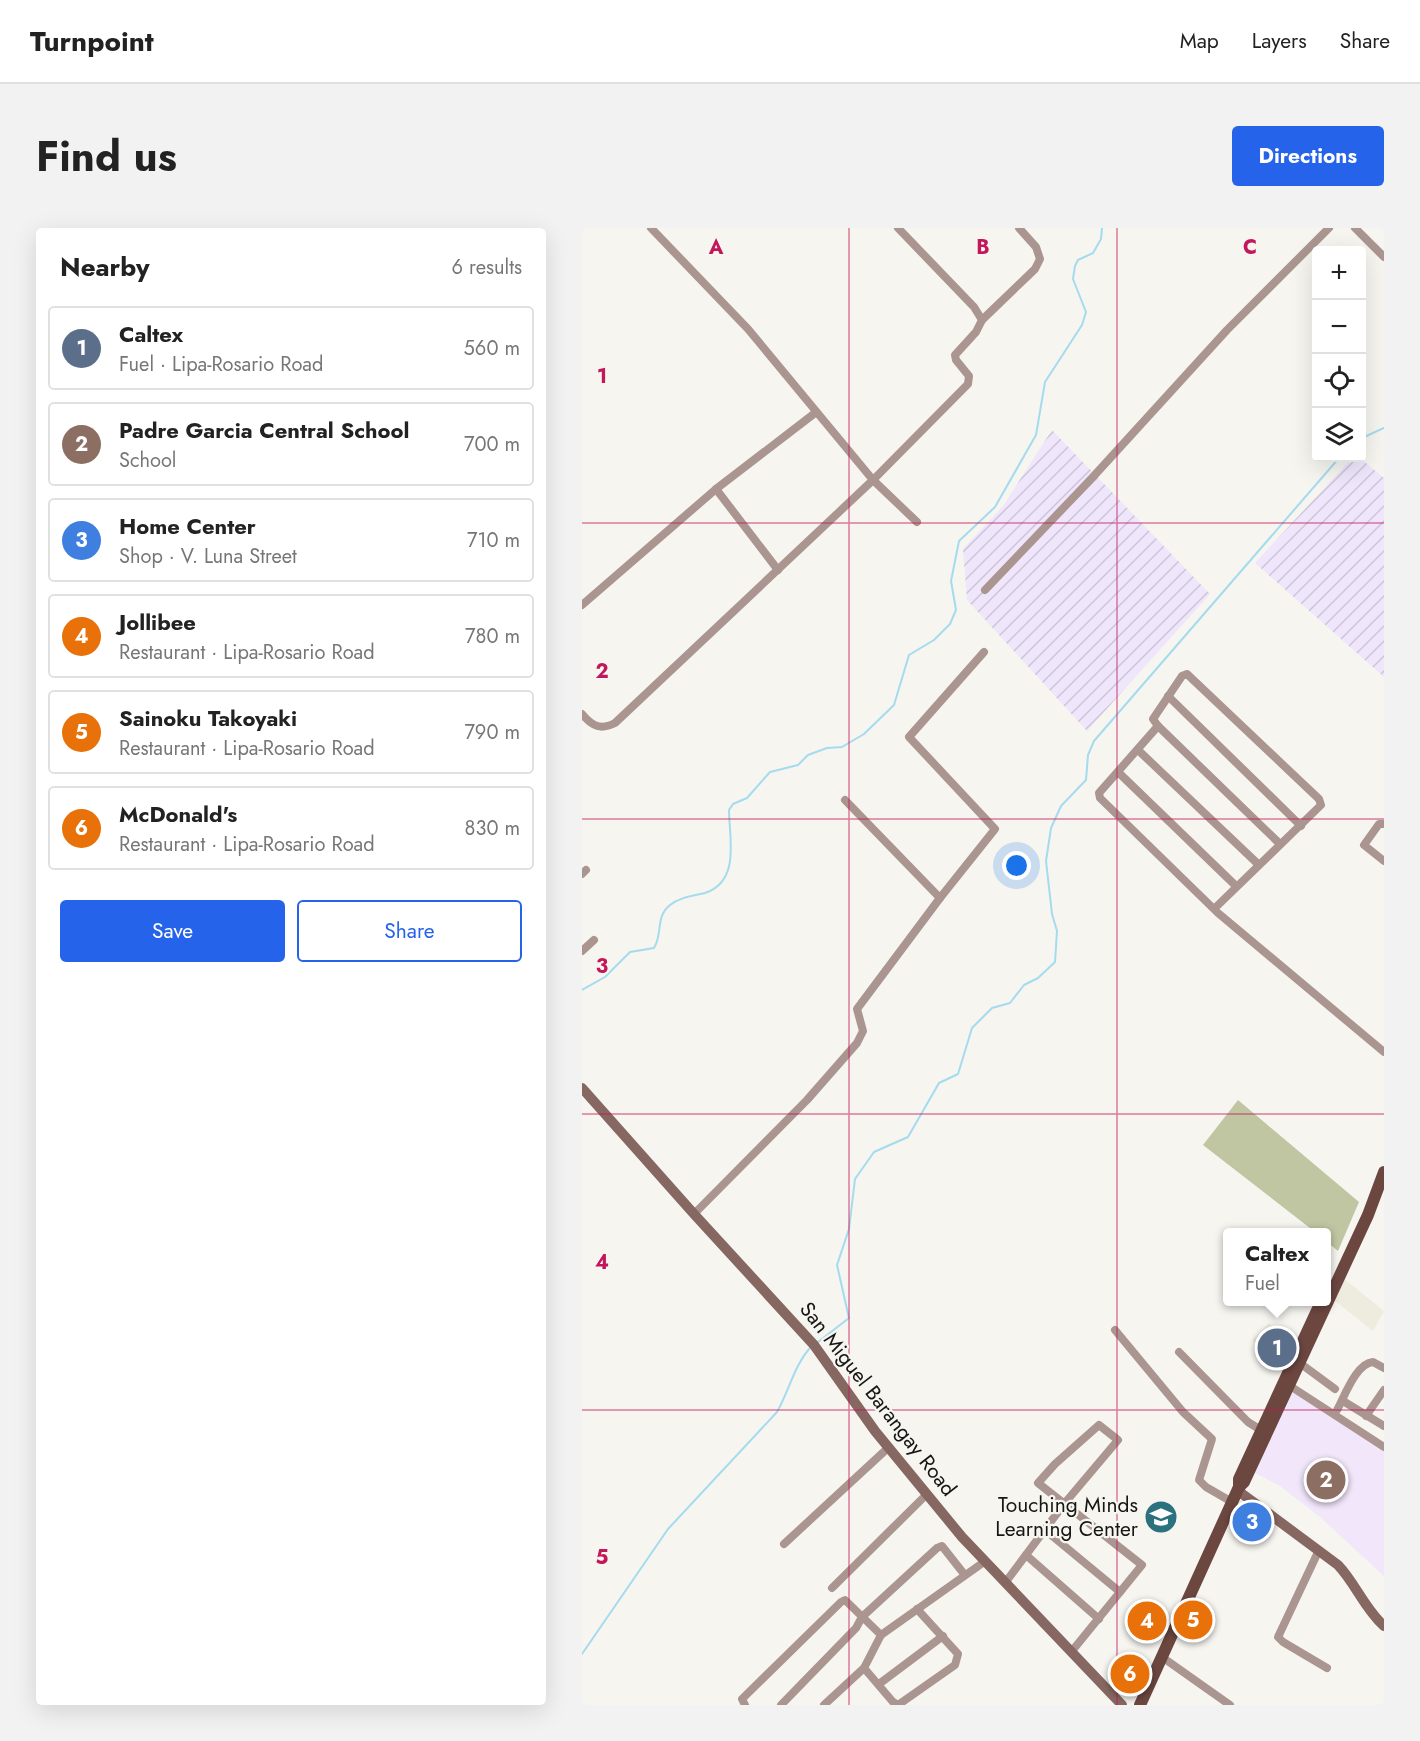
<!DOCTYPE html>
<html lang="en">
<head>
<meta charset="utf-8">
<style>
	body { margin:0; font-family:Jost,sans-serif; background:#f2f2f2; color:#222 }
	.controls { position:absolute; right:18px; top:18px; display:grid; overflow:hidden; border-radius:6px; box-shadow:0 6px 24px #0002 }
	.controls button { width:54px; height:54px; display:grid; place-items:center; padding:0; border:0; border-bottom:2px solid #e0e0e0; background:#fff; color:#222; font:30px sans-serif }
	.you { position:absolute; left:435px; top:638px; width:21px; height:21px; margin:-15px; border:4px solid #fff; border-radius:50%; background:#1a73e8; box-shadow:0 0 0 9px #1a73e833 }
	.badge { display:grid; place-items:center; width:39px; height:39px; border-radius:50%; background:#2563eb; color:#fff; font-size:20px; font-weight:700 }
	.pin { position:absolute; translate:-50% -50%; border:3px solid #fff; box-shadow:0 2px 6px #0006 }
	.popup { position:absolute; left:641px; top:1000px; width:108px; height:78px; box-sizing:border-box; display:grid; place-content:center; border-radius:6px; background:#fff; filter:drop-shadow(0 2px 4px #0005); font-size:20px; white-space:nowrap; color:#767676 }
	.popup b { font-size:22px; color:#222 }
	.popup::after { content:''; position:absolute; left:50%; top:100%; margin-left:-12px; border:12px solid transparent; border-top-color:#fff }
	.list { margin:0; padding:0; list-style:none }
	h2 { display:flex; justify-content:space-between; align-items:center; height:78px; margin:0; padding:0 24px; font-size:26px }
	h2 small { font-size:20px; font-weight:400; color:#767676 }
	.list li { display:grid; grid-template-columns:39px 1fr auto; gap:18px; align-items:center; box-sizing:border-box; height:84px; margin:0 12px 12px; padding:0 12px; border:2px solid #e0e0e0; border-radius:6px }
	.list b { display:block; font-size:22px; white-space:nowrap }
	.list p { margin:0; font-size:20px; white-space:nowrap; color:#767676 }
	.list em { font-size:20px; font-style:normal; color:#767676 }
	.actions { display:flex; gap:12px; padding:18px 24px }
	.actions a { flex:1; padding:14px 0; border:2px solid #2563eb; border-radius:6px; text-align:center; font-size:21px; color:#2563eb }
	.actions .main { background:#2563eb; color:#fff }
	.icon { flex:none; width:33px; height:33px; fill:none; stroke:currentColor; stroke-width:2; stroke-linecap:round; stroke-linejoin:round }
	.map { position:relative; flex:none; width:802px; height:1477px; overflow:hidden; border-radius:6px }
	header { display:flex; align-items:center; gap:36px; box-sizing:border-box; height:84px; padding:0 30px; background:#fff; border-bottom:2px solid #e0e0e0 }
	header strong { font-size:28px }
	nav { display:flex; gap:33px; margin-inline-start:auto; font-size:21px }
	.intro { display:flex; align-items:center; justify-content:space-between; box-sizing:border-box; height:144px; padding:0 36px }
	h1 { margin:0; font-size:42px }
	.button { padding:15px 27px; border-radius:6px; background:#2563eb; color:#fff; font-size:21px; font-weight:700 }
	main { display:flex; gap:36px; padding:0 36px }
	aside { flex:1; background:#fff; border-radius:6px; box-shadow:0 6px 24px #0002 }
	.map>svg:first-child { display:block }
	.built { fill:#eeebdf }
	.industrial { fill:url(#industrial-furrows) }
	.education { fill:#f2e6fa }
	.grass { fill:#c1c6a2 }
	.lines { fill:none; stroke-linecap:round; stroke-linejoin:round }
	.stream { stroke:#a5dbee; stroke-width:2 }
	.street { stroke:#ab9590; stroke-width:8 }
	.secondary { stroke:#876761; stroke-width:10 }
	.primary { stroke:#6c4740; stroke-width:12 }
	.grid { fill:none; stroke:#c2185b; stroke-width:1.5; stroke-opacity:0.55 }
	.labels { text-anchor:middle; stroke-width:4.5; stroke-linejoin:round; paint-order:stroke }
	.street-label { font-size:21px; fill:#161614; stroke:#f6f5f0 }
	.poi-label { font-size:21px; fill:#161614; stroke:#f6f5f0; text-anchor:end }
	.grid-label { font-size:20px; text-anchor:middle; font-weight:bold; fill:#c2185b; stroke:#f6f5f0; stroke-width:4.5; stroke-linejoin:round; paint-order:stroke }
</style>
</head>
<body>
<header>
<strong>Turnpoint</strong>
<nav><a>Map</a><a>Layers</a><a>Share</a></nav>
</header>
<div class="intro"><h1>Find us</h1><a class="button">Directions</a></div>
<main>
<aside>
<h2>Nearby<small>6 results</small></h2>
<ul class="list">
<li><span class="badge" style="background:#5c6f8a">1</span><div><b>Caltex</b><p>Fuel · Lipa-Rosario Road</p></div><em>560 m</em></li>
<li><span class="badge" style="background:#8d6e63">2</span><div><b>Padre Garcia Central School</b><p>School</p></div><em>700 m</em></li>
<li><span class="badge" style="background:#3f7fe0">3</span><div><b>Home Center</b><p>Shop · V. Luna Street</p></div><em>710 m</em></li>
<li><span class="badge" style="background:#e8710a">4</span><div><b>Jollibee</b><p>Restaurant · Lipa-Rosario Road</p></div><em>780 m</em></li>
<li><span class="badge" style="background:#e8710a">5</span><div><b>Sainoku Takoyaki</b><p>Restaurant · Lipa-Rosario Road</p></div><em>790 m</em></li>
<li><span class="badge" style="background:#e8710a">6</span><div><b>McDonald's</b><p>Restaurant · Lipa-Rosario Road</p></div><em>830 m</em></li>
</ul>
<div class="actions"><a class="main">Save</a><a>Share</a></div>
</aside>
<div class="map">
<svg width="802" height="1477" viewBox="0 0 802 1477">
	<defs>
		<pattern id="industrial-furrows" width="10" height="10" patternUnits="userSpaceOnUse" patternTransform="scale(1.5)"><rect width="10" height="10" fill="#efe6fc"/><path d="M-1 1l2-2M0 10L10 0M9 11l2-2" fill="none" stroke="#ccc5d7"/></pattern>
	</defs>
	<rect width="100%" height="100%" fill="#f6f5f0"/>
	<g class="built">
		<path d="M761,1050L802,1083L791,1103L752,1072Z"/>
		<path d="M687,1095L712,1117L700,1143L679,1126L682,1122L670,1112Z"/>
	</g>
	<g class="industrial">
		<path d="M470,202L628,366L505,503L385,372L381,321L421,278Z"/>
		<path d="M770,230H778L802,250V449L673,335Z"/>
	</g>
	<path class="education" d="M710,1161L802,1221V1348L738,1289L698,1258L673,1245Z"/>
	<path class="grass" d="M656,872L777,974L756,1023L745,1014L744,1004H733L621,917Z"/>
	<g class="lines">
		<g class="stream">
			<path d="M780,210L802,200"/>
			<path d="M0,762L23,749L48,724L72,720C81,706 73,689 88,677C98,669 111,668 123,665C159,653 147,609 147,582L151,576L165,570L188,544L216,537L226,527L245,520L260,519L282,506L312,477L327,427L352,412L368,396L374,382L369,353L377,313L413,279L454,207L463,154L500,97L504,84L491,51L493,38L496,32L511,25L519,11L520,0"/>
			<path d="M236,1114L267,1090L255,1037L267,1001L273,951L292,924L326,909L357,855L376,846L390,800L410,780L428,775L442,757L456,750L473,734L475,703L470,686L464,633L469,600L479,578L504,552L506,527L512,513L757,230"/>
			<path d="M0,1426L86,1301L195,1184C207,1163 212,1138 228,1120"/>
		</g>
		<g class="street">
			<path d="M69,0L166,101L291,252L335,294"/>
			<path d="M773,0L802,29"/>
			<path d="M400,92L453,41L458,31L454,19L437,0"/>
			<path d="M134,261L196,342"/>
			<path d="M403,362L510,250L645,102L747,0"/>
			<path d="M0,377L134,261L233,185"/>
			<path d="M586,468L719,598"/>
			<path d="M0,486C11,499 19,502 33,495L291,252L386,156L387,148L374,132L373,127L394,104L400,92L392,79L316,0"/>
			<path d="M576,498L698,616"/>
			<path d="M556,522L677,637"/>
			<path d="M536,544L654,658"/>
			<path d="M802,596H797L782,617L802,633"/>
			<path d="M0,646L4,642"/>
			<path d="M358,670L413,601L327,509L402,424"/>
			<path d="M633,680L739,577L737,571L605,446L600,448L571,491L576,498L517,565L518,570L636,685L802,824"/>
			<path d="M0,723L12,712"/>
			<path d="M112,986L225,872L275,815L281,803L275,781L358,670L263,572"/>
			<path d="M533,1102L601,1184L630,1211L617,1252L624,1259L650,1274"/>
			<path d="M597,1124L666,1194L682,1204"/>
			<path d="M715,1133L753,1161"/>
			<path d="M705,1156L802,1219"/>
			<path d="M761,1173L802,1198"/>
			<path d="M755,1182C762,1170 774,1135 791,1134L802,1140"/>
			<path d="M784,1188L802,1162"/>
			<path d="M463,1302L538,1364"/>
			<path d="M202,1316L307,1219"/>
			<path d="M737,1322L696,1409L701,1414L745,1440"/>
			<path d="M444,1327L517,1391"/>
			<path d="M423,1355L482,1276L536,1212L517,1197L473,1236L456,1255L560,1337L490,1423"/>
			<path d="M250,1360L345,1266"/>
			<path d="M580,1429L648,1477"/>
			<path d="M282,1440L311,1474L316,1477L373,1437L376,1426L335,1381"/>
			<path d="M297,1456L361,1408"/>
			<path d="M163,1477L160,1471L259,1374L263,1372L299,1407"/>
			<path d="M199,1477L274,1400L280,1389L355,1320L360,1318L382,1346"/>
			<path d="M242,1477L282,1440L299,1407L402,1334"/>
		</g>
		<g class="secondary">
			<path d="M0,860L112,986L232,1117L293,1203L380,1309L540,1477"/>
			<path d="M655,1262L756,1337C774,1356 782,1380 802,1398"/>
		</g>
		<g class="primary">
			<path d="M739,1074L657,1251V1259L662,1254L786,987L802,944"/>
			<path d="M558,1477L657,1259"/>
		</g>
	</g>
	<path class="grid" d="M267,0V1477M535,0V1477M0,295H802M0,591H802M0,886H802M0,1182H802"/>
	<defs>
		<symbol id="school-disc" viewBox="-11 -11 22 22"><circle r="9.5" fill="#2b717e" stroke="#f6f5f0"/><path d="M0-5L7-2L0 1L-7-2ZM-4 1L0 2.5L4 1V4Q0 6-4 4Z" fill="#fff"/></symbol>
	</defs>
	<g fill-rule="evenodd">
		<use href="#school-disc" x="560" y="1270" width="38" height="38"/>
	</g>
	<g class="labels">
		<g class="street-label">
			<text transform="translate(296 1171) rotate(52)" y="7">San Miguel Barangay Road</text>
		</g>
		<g class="poi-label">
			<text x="556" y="1284">Touching Minds<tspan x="556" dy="24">Learning Center</tspan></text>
		</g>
	</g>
	<g class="grid-label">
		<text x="134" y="26">A</text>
		<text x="401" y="26">B</text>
		<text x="668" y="26">C</text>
		<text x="20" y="155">1</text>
		<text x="20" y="450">2</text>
		<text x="20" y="745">3</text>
		<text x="20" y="1041">4</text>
		<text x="20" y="1336">5</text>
	</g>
</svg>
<div class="controls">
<button>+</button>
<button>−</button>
<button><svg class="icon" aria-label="locate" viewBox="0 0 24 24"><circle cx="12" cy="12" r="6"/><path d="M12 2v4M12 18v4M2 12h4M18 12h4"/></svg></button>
<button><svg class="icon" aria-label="layers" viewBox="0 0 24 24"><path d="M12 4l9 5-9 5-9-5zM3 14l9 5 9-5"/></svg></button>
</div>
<div class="you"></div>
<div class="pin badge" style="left:695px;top:1120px;background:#5c6f8a">1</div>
<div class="popup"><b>Caltex</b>Fuel</div>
<div class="pin badge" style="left:744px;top:1252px;background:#8d6e63">2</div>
<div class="pin badge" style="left:670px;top:1294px;background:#3f7fe0">3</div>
<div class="pin badge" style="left:565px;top:1393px;background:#e8710a">4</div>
<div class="pin badge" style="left:611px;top:1392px;background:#e8710a">5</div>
<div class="pin badge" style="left:548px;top:1446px;background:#e8710a">6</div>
</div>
</main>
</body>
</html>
